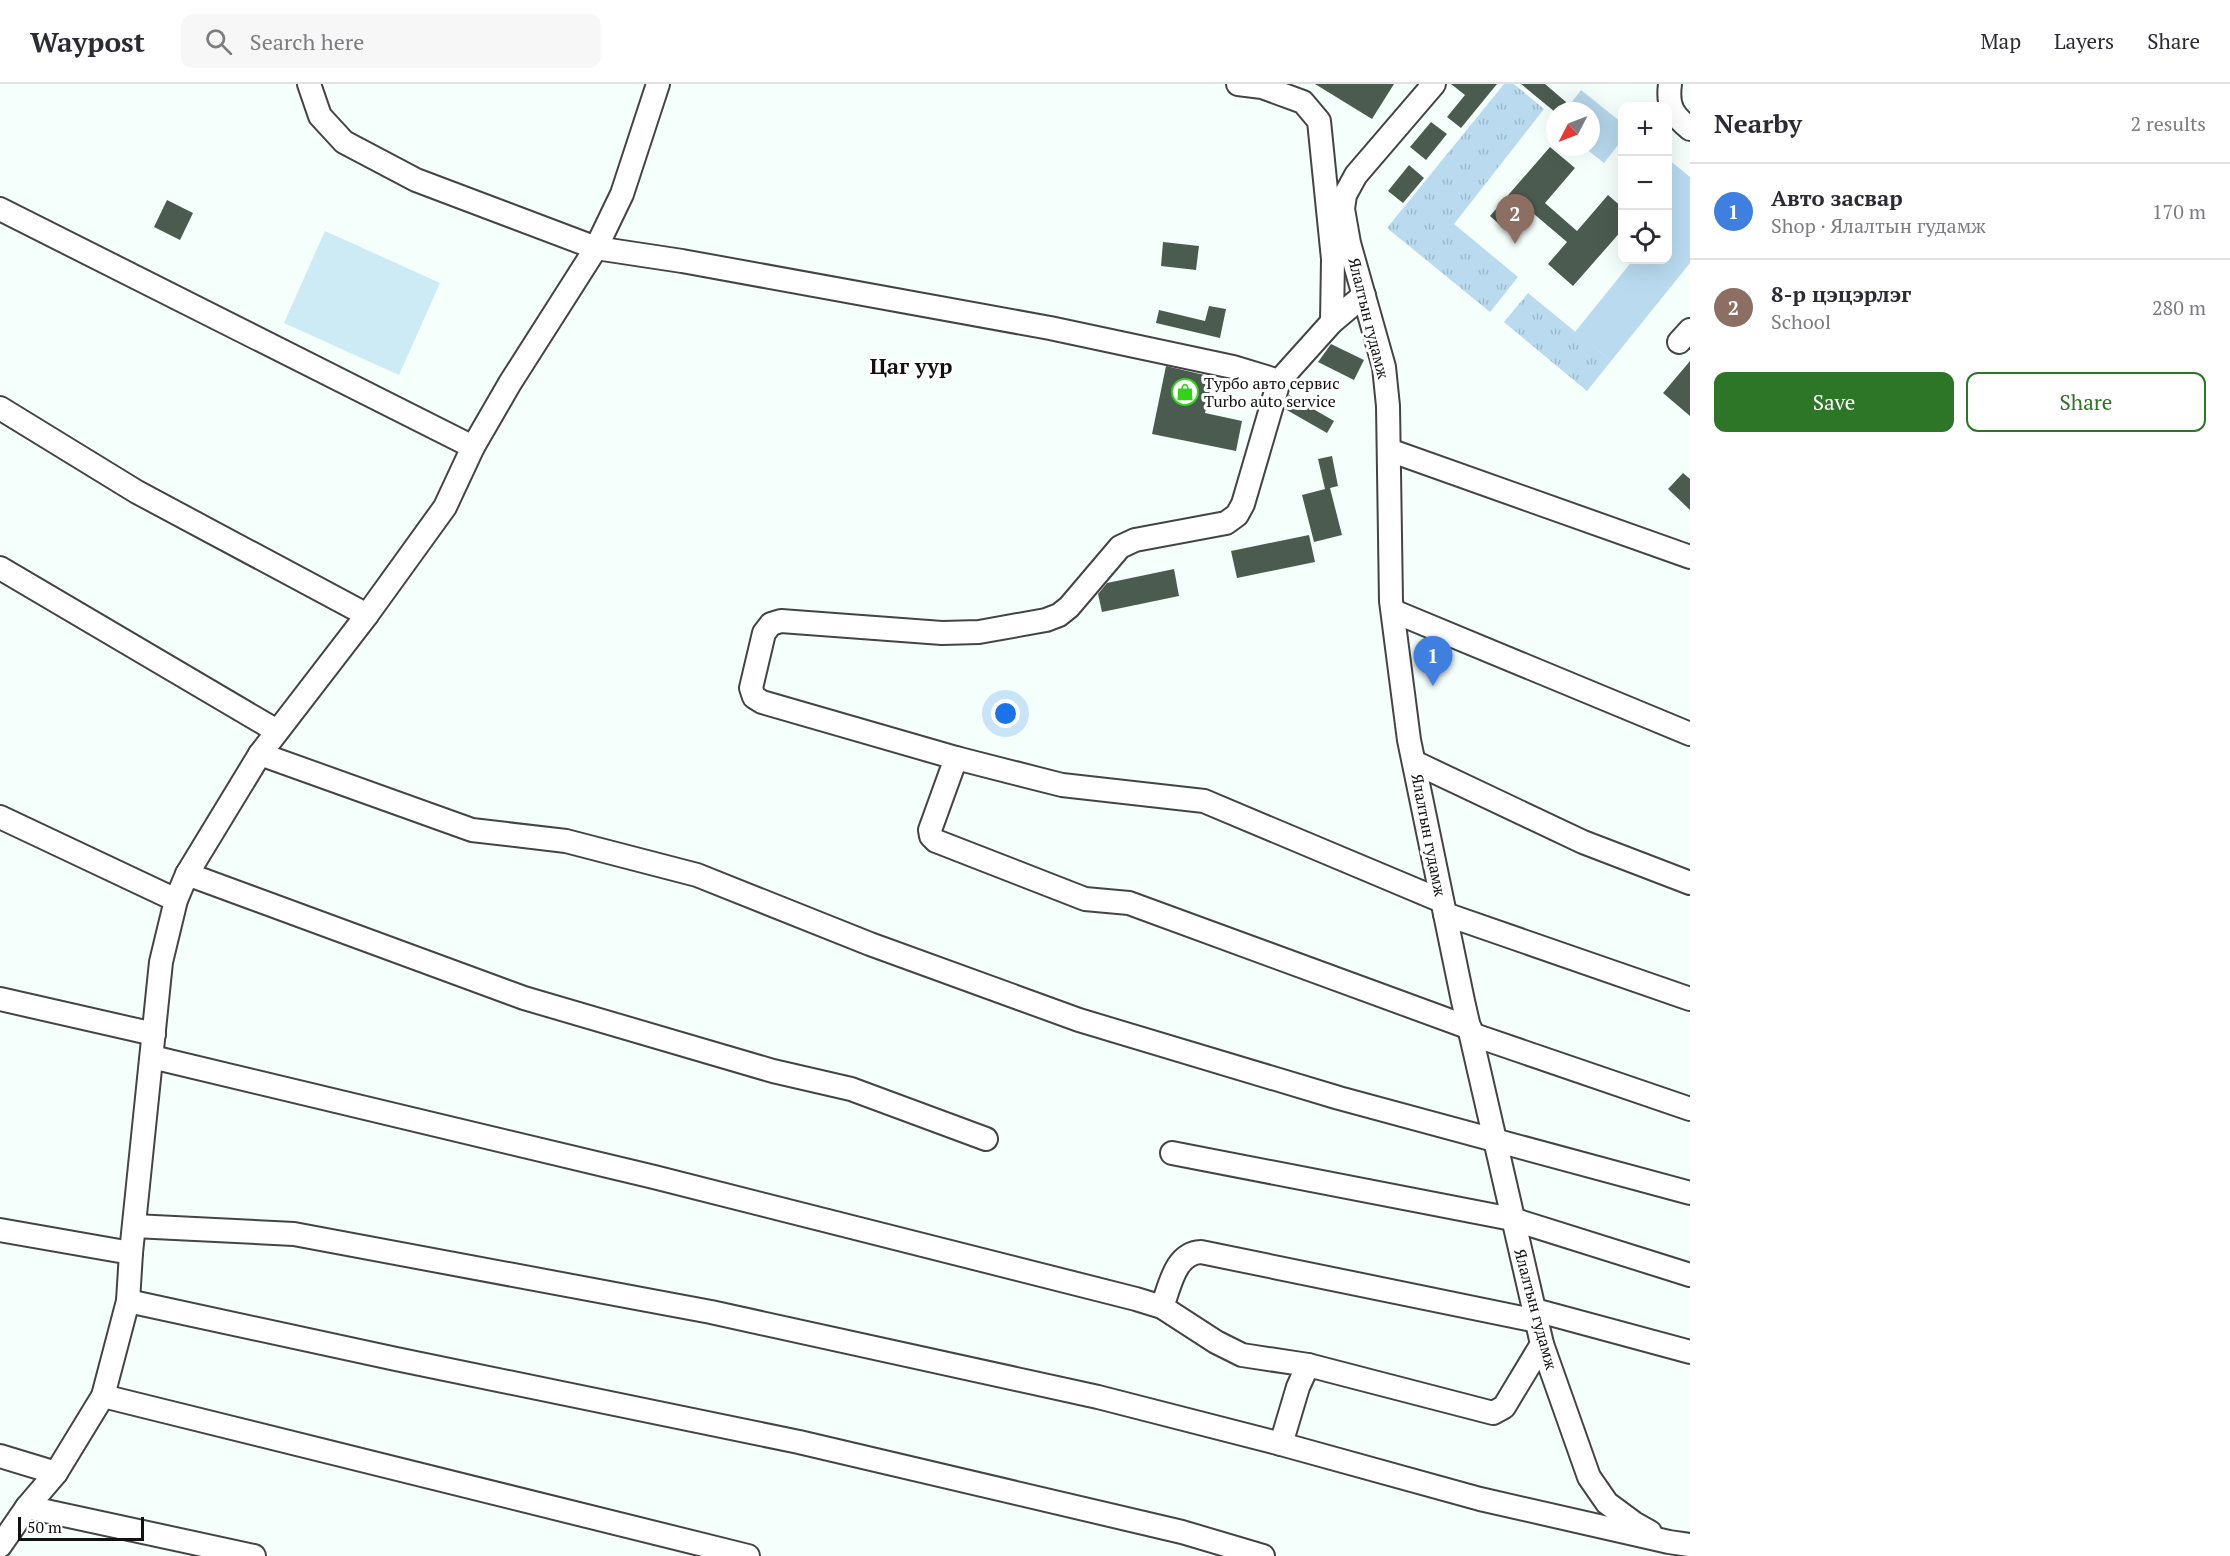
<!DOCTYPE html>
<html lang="en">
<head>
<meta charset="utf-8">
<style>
	body { margin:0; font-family:"PT Serif",serif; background:#f7f7f7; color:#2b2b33 }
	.controls { position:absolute; right:18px; top:18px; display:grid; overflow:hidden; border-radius:12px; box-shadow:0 6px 24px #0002 }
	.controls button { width:54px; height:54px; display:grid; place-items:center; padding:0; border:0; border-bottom:2px solid #e1e1e2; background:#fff; color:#2b2b33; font:30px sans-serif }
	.compass { position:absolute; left:1546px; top:18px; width:54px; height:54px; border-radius:50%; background:#fff; box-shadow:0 6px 24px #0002; rotate:228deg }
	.scale { position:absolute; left:18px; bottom:15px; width:126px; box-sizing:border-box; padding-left:6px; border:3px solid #111; border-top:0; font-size:16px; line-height:21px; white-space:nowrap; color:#111; -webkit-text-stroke:4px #fff; paint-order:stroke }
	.you { position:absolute; left:1006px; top:630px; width:21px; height:21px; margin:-15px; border:4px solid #fff; border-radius:50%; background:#1a73e8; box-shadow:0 0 0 9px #1a73e833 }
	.badge { display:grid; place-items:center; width:39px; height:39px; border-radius:50%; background:#2e7627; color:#fff; font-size:20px; font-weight:700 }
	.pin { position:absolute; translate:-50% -50px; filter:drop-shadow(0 2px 3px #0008) }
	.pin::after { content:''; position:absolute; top:32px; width:21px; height:18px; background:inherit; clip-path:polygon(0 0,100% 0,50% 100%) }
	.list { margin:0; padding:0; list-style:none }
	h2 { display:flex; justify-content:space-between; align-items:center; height:78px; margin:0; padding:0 24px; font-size:26px }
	h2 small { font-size:20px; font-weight:400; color:#7c7c81 }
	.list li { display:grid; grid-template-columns:39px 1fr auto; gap:18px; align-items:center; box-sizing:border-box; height:96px; padding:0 24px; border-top:2px solid #e1e1e2 }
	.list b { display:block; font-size:22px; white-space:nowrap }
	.list p { margin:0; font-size:20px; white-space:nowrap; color:#7c7c81 }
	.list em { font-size:20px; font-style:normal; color:#7c7c81 }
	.actions { display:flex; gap:12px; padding:18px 24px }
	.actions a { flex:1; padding:14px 0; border:2px solid #2e7627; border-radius:12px; text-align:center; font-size:21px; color:#2e7627 }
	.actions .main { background:#2e7627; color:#fff }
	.icon { flex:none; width:33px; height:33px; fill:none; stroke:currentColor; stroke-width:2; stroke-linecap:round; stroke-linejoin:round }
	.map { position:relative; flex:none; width:1690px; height:1472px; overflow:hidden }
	header { display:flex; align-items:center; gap:36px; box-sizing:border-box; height:84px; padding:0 30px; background:#fff; border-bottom:2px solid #e1e1e2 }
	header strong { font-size:28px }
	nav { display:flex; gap:33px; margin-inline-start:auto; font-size:21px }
	.search { width:420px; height:54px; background:#f7f7f7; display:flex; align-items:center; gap:15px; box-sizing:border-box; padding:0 21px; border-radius:12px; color:#7c7c81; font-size:22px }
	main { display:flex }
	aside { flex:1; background:#fff }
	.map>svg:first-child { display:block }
	.grass { fill:url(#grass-tufts) }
	.park { fill:#b9daef }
	.pitch { fill:#ccebf5 }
	.building { fill:#4c5b50 }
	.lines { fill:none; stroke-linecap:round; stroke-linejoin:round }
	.minor-casing { stroke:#444; stroke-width:26 }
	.minor { stroke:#fff; stroke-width:22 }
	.labels { text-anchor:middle; stroke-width:6; stroke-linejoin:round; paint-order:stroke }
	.street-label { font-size:16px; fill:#111; stroke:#fff }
	.poi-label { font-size:16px; fill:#111; stroke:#fff; text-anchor:start }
	.district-label { font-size:22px; font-weight:bold; fill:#111; stroke:#fff }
</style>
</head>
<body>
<header>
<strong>Waypost</strong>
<div class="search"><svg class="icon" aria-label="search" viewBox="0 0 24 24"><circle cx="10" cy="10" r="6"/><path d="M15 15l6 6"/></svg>Search here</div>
<nav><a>Map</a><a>Layers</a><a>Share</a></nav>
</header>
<main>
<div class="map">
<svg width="1690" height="1472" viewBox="0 0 1690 1472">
	<defs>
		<pattern id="grass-tufts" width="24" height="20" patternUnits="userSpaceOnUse" patternTransform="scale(1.5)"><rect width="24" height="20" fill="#b9daef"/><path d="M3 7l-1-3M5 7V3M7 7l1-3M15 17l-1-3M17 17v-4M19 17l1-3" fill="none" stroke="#9ebacc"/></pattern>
	</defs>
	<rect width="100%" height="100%" fill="#f5fffc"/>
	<g class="grass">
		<path d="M1504,0H1514L1544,25L1454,140L1518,193L1490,228L1387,144Z"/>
		<path d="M1528,209L1611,277L1587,307L1504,238Z"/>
	</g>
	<g class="park">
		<path d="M1581,6L1622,39V56L1604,79L1584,63H1591V27H1565Z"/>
		<path d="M1668,75L1690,93V179L1611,277L1575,248L1633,176H1668Z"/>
	</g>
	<path class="pitch" d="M325,147L440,199L399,291L284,239Z"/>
	<g class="building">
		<path d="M1315,0H1394L1372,35Z"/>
		<path d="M1451,0H1497L1461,44L1447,33L1465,11Z"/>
		<path d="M1521,0H1545L1566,18L1559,27L1555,28Z"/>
		<path d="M1431,38L1447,50L1426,76L1410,63Z"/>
		<path d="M1550,63L1575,84L1545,119L1577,147L1608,111L1623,124V145L1573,202L1548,180L1567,158L1534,130L1514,153L1490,132Z"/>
		<path d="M1409,81L1424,94L1403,119L1388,107Z"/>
		<path d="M167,116L193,129L180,156L154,143Z"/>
		<path d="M1163,158L1199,162L1196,186L1161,182Z"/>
		<path d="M1209,222L1226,225L1220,254L1156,239L1159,226L1205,237Z"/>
		<path d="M1331,260L1364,276L1354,296L1318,278Z"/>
		<path d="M1690,277V332L1663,309Z"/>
		<path d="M1166,282L1213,293L1205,329L1242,337L1236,367L1152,350Z"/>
		<path d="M1289,311L1334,337L1327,349L1285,325Z"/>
		<path d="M1332,372L1338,402L1330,404L1342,451L1314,458L1302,411L1329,404L1325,405L1318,375Z"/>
		<path d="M1683,389L1690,395V426L1668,405Z"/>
		<path d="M1309,451L1315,478L1237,494L1231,467Z"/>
		<path d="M1174,485L1179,512L1102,528L1098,510L1107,499Z"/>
	</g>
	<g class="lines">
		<defs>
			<g id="minor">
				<path d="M309,0L320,32L344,58L416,96L596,164L682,177L1050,244L1233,283L1279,297L1332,238L1364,211"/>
				<path d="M1238,0L1262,3L1303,18L1319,37L1333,175L1332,238"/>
				<path d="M1434,0L1356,91L1345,111L1343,125L1349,159L1384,283L1388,322L1391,517L1409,656L1463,917L1542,1260L1589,1393L1607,1419L1634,1439L1650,1448"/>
				<path d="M1670,0C1667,23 1673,31 1690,45"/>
				<path d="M0,125L473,363"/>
				<path d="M1679,258L1690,246"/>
				<path d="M1279,297L1243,420L1237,431L1226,439L1135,456L1120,463L1069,523L1059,531L1046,536L979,548L942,549L781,537L771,540L764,549L751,604L754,613L762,618L956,674L1062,701L1204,717L1442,817"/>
				<path d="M0,324L137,408L367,531"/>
				<path d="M1389,366L1690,473"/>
				<path d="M0,484L277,647"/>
				<path d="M1393,527L1690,650"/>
				<path d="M260,670L472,746L566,757L697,791L870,860L1079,936L1339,1014L1690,1109"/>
				<path d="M956,674L930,746L931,752L936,757L1085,815L1129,819L1470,944"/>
				<path d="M1414,678L1583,758L1690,799"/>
				<path d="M0,733L176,816"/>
				<path d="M187,790L524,914L773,987L851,1005L986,1055"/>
				<path d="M1445,830L1690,915"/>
				<path d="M0,915L154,950"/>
				<path d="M1471,950L1690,1025"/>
				<path d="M152,973L654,1093L1136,1215L1162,1223L1216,1258L1242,1271L1308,1281L1298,1303L1281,1360"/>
				<path d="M1172,1069L1512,1135L1690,1191"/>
				<path d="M134,1142L294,1150L711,1228L1098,1313L1281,1360L1480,1415L1669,1458L1690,1461"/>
				<path d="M0,1146L131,1169"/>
				<path d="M128,1217L396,1275L799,1358L1182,1448L1263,1472"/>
				<path d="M1162,1223C1170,1202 1175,1169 1201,1168L1537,1237"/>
				<path d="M1535,1226L1690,1268"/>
				<path d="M1308,1281L1493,1329L1504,1323L1542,1260"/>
				<path d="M103,1312L748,1472"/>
				<path d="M0,1372L56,1389"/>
				<path d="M27,1423L254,1472"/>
				<path d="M0,1462L27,1423L56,1389L103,1312L128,1217L131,1169L161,878L176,816L187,790L260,670L367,531L445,423L473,363L510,299L596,164L622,110L658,0"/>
			</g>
		</defs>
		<use href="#minor" class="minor-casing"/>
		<use href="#minor" class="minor"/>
	</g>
	<defs>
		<symbol id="shop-ring" viewBox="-11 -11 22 22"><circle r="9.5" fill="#fff" stroke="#32d218" stroke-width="1.5"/><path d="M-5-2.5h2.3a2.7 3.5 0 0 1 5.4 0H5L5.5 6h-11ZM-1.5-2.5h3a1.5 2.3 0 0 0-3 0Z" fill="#32d218"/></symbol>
	</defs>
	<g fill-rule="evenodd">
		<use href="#shop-ring" x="1170" y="293" width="30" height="30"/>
	</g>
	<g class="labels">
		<g class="street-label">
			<text transform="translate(1369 234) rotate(76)" y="6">Ялалтын гудамж</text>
			<text transform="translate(1429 751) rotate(79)" y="6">Ялалтын гудамж</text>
			<text transform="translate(1536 1225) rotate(75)" y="6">Ялалтын гудамж</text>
		</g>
		<g class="poi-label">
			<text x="1204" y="305">Турбо авто сервис<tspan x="1204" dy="18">Turbo auto service</tspan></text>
		</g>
		<g class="district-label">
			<text x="911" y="290">Цаг уур</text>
		</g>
	</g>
</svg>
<div class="controls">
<button>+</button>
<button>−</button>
<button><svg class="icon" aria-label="locate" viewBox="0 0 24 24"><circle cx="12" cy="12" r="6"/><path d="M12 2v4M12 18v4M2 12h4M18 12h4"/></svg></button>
</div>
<svg class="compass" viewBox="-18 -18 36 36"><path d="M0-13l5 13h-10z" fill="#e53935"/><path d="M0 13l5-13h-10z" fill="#7c7c81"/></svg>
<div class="scale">50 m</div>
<div class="you"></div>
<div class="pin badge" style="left:1433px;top:602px;background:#3f7fe0">1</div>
<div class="pin badge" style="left:1515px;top:160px;background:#8d6e63">2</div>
</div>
<aside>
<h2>Nearby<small>2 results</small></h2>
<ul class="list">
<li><span class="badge" style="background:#3f7fe0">1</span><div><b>Авто засвар</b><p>Shop · Ялалтын гудамж</p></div><em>170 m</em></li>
<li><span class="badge" style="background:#8d6e63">2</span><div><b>8-р цэцэрлэг</b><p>School</p></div><em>280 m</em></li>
</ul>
<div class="actions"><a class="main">Save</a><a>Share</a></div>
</aside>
</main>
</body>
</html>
